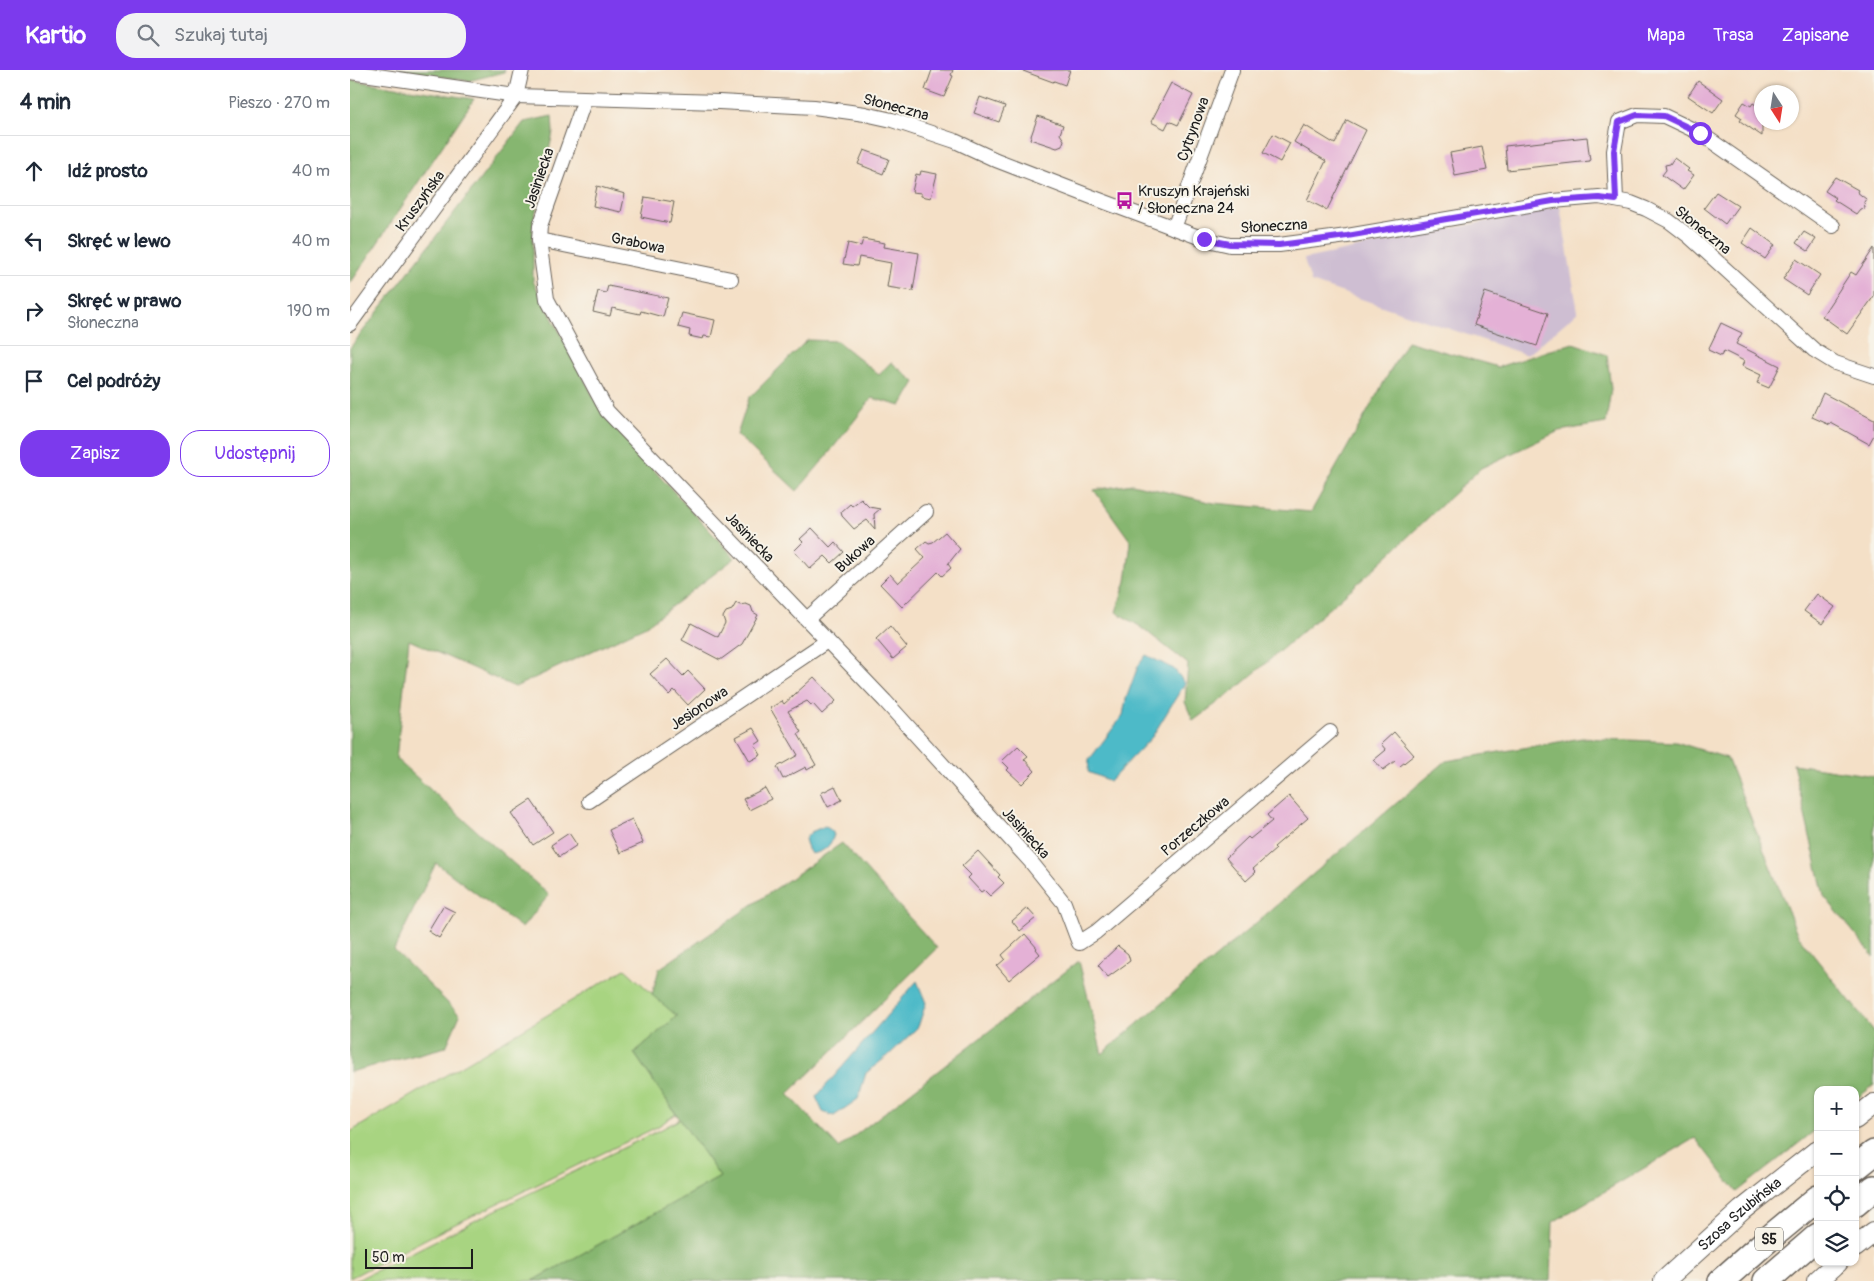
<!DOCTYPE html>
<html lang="pl">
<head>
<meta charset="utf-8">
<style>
	body { margin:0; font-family:Pangolin,sans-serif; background:#f2f2f3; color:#1f2937 }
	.controls { position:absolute; right:15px; bottom:15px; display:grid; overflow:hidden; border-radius:10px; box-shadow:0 1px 4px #0004 }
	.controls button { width:45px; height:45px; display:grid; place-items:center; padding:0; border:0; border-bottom:1px solid #e0e1e3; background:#fff; color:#1f2937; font:25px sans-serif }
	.compass { position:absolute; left:1404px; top:15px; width:45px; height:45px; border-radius:50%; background:#fff; box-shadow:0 1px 4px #0004; rotate:168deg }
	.scale { position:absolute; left:15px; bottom:12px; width:108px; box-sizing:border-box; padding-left:5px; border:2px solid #1c1c1c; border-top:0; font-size:14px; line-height:18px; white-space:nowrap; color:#1c1c1c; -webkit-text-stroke:4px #f7f3e8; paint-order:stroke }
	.stop { position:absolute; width:15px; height:15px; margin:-11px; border:4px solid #7c3aed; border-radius:50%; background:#fff }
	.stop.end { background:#7c3aed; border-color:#fff; box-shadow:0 1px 5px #0008 }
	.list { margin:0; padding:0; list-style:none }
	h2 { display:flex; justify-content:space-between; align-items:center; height:65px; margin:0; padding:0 20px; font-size:21px }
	h2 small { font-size:16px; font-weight:400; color:#747a83 }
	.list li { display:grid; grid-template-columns:32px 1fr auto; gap:15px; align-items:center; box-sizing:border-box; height:70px; padding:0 20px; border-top:1px solid #e0e1e3 }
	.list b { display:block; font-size:19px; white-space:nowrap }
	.list p { margin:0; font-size:16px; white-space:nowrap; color:#747a83 }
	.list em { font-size:16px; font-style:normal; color:#747a83 }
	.actions { display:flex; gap:10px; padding:15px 20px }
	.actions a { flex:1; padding:11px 0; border:1px solid #7c3aed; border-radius:20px; text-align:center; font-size:18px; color:#7c3aed }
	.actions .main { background:#7c3aed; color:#fff }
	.icon { flex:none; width:28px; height:28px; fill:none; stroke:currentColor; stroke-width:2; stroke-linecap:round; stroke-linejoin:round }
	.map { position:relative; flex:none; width:1524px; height:1211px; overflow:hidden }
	header { display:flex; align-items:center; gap:30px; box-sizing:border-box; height:70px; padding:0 25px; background:#7c3aed; color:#fff }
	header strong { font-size:24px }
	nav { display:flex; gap:28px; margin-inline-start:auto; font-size:18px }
	.search { width:350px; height:45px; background:#f2f2f3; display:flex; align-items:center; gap:12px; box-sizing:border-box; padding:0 18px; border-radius:20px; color:#747a83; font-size:19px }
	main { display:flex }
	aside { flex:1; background:#fff }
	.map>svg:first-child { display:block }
	.industrial { fill:#cebed2 }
	.green { fill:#a8d481; stroke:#62784e }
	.forest { fill:#86b66f; stroke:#516946 }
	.water { fill:#4dbac8; stroke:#346b72 }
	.building { fill:#e4b1d6 }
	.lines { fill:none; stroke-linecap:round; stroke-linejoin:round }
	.street-casing { stroke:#686158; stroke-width:16 }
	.secondary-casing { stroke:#686158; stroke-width:22 }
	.highway-casing { stroke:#686158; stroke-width:28 }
	.street { stroke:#fff; stroke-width:14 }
	.secondary { stroke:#fff; stroke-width:20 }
	.highway { stroke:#fff; stroke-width:25 }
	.route { stroke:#7c3aed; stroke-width:6 }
	.labels { text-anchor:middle; stroke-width:4; stroke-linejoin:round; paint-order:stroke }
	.shield { fill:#f7f3e8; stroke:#5e5c59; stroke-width:1 }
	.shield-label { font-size:14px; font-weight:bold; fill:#1c1c1c }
	.street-label { font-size:15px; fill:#1c1c1c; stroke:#f7f3e8 }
	.poi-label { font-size:15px; fill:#1c1c1c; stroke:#f7f3e8; text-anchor:start }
</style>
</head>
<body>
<header>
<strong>Kartio</strong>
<div class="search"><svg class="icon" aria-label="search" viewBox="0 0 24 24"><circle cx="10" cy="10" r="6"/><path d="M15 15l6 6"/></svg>Szukaj tutaj</div>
<nav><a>Mapa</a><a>Trasa</a><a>Zapisane</a></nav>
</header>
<main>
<aside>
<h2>4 min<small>Pieszo · 270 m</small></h2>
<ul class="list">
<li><svg class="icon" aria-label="ahead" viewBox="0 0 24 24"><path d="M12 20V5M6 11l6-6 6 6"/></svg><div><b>Idź prosto</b></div><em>40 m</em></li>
<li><svg class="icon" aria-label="left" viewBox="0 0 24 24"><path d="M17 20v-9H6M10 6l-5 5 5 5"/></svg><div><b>Skręć w lewo</b></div><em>40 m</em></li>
<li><svg class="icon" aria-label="right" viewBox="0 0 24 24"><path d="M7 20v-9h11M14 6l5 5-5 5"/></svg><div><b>Skręć w prawo</b><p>Słoneczna</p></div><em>190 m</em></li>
<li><svg class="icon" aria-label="arrive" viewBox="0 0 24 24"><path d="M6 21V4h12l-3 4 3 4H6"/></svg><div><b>Cel podróży</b></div></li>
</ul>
<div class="actions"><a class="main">Zapisz</a><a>Udostępnij</a></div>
</aside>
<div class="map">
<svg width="1524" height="1211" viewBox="0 0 1524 1211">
	<rect width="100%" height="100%" fill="#f7f3e8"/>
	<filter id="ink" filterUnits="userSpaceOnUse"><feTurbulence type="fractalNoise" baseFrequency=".02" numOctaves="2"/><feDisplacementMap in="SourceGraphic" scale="10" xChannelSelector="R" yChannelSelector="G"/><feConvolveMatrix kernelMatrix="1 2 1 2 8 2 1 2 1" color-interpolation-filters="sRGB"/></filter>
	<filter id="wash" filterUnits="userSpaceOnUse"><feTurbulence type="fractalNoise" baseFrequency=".0096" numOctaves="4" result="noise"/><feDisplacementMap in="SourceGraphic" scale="20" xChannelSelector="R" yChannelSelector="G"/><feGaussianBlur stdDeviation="1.12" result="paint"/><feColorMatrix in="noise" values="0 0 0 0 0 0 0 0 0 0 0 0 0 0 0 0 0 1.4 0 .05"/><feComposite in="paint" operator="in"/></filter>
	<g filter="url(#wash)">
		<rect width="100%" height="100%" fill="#f4e0c7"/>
		<path class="industrial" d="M1210,136L1228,242L1177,285L961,212L954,189Z"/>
		<g class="green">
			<path d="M275,899L327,946L284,983L326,1044L307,1057L95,1159L0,1208V1062Z"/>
			<path d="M330,1049L370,1107L183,1211H5L172,1127L310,1060Z"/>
		</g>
		<g class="forest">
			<path d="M50,0H155L154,2L118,11Z"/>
			<path d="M0,10L124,29L0,214Z"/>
			<path d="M202,46L203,62L183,155V211L253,345L385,488L296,556L165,617L59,570L46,689L199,825L172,858L86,793L44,880L110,945L96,977L0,1002V278L174,52Z"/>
			<path d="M457,270L487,271L529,305L541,292L565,312L551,336L522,328L475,388L447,421L387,365L399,328Z"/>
			<path d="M1057,271L1148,297L1223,273L1257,285L1261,319L1256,353L1209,361L1131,398L1015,507L886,619L843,651L835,632L838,594L791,557L766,542L776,511L781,472L744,420L782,414L864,433L961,442Z"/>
			<path d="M1232,668L1326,672L1377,688L1448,866L1524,961V1015L1505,1030V1020H1468V1058L1387,1122L1345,1068L1203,1152L1201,1211H183L370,1107L284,983L327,946L302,925L309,899L492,773L587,878L438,1024L489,1078L729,891L752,984L1096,691Z"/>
			<path d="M1443,694L1524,706V887L1474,826Z"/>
		</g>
		<g class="water">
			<path d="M796,585L824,599L835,613L802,667L760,711L738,702L739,690L773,645L776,629L788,596Z"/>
			<path d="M475,756L482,761L484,765C480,777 474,782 461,784L458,779L455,769L461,762Z"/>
			<path d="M567,911L576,933L568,957L540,984L516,1003L508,1029L484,1046L473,1042L466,1027Z"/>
		</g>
		<g id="blocks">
			<g class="building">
				<path d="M582,0H603L601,5L603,6L594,27L575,20Z"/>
				<path d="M673,0H720L715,15L704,11L703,12L673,1Z"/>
				<path d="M1348,11L1373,29L1363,43L1338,26Z"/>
				<path d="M821,13L843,25L828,55L819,51L815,59L801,52Z"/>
				<path d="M630,27L655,36L649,52L624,43Z"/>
				<path d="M1394,32L1401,36L1403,33L1412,39V66L1390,51L1392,48L1386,44Z"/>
				<path d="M688,46L713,55L710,64L714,70L712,76L707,78L680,69Z"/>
				<path d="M997,50L1016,60L977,140L957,130L976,91L944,72L954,55L985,74Z"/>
				<path d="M923,64L940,73L930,92L913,83Z"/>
				<path d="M1237,67L1240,91L1157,100L1155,76Z"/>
				<path d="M1132,77L1137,100L1105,106L1100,83Z"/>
				<path d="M514,80L539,89L533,104L508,94Z"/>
				<path d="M1324,88L1339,99L1337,101L1344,105L1333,120L1312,105L1316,100L1315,95L1320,94Z"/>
				<path d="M571,101L587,104L581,128L571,126V123L562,122L566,104L570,105Z"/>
				<path d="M1485,107L1508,120L1507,122L1516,129L1514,132L1515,138L1510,139L1506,144L1484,130L1486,128L1475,121Z"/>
				<path d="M247,116L275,124L271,142L243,136Z"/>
				<path d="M1366,122L1388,136L1375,154L1354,138Z"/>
				<path d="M295,127L324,132L320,153L291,147Z"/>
				<path d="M1402,158L1425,175L1415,189L1392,173Z"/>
				<path d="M1454,162L1466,169L1458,181L1446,173Z"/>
				<path d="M513,169L535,173L534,177L569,183L563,221L537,217L541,193L509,187L507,196L493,194L498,173L511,176Z"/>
				<path d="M1524,178V226L1497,264L1472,246L1501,202L1506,205Z"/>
				<path d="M1446,189L1470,205L1457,225L1433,209Z"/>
				<path d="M258,216L318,228L313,247L291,241L290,244L262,238L260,246L243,242L248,221L256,223Z"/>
				<path d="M1135,222L1198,243L1187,276L1124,255Z"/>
				<path d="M332,243L365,250L361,267L354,266L353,269L339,266L340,260L328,257Z"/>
				<path d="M1371,253L1392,263L1386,274L1430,296L1419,318L1407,313L1411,305L1392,296L1394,291L1374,281L1371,286L1358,280Z"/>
				<path d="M1473,323L1524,350V365L1519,374L1481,353L1480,355L1462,347Z"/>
				<path d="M511,429L519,437L530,439L524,444L525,459L517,450L504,459L492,446L491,442L500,434L502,436Z"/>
				<path d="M462,458L480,477L485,472L494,482L482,493L475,486L460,499L444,481L453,472L450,469Z"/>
				<path d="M595,462L610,479L598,494L601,498L592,506L588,502L552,537L530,514L540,504L548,513L575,488L567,479L576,471L579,473L583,472Z"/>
				<path d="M1467,524L1485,537L1472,554L1454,541Z"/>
				<path d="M386,533L390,535L396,534L401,536L403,542L408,545L392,574L370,590L332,570L341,553L368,567L375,553L373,547L376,542L382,540Z"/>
				<path d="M540,556L557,577L543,589L526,569Z"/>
				<path d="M317,589L333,606L338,601L355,619L338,635L324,620L319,625L300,604Z"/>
				<path d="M464,607L486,631L472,644L463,634L461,635L457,631L438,641L451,662L448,664L466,695L457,700L456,697L433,709L427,697L448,685L420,638L432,631L434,634Z"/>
				<path d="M403,658L411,671L405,675L411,685L400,691L386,667Z"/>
				<path d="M1044,662L1064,685L1050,696L1045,691L1033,700L1024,690L1036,680L1031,674Z"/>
				<path d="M668,676L678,686L674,689L685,701L672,714L657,700L659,698L652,691Z"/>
				<path d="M485,716L492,730L478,737L471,723Z"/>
				<path d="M415,718L421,729L399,740L393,729Z"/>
				<path d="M939,726L958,748L924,777L926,779L903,799L906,802L896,811L876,788L898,767L900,769L922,751L917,745Z"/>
				<path d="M181,730L203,762L183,775L161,743Z"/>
				<path d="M282,749L293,773L270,783L259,760Z"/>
				<path d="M219,763L227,775L209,787L201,775Z"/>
				<path d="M628,781L650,805L648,807L654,813L640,826L634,820L631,822L618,808L621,805L612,796Z"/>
				<path d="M93,836L105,842L89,868L78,861Z"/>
				<path d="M677,838L686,848L670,861L662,851Z"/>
				<path d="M675,864L687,878L686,879L690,884L659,910L647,896L655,889L652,885Z"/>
				<path d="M768,876L778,884L780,891L758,907L748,895Z"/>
			</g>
		</g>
	</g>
	<g filter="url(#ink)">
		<use href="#blocks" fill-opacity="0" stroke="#686158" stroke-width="1"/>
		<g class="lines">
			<defs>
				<g id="street">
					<path d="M0,2L166,26L369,32L464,37L515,44L542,50L605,71L646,90L739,126L854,169L880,175H929L997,166L1203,131L1249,127L1281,133L1296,139L1319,151L1340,167L1464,280L1485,293L1524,306"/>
					<path d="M235,29L190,156L189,170L197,229L257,341L535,631L681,792L714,833L729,873L746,862L980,662"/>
					<path d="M1266,130L1264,81L1269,52L1287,45L1314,46L1350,63L1483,156"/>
					<path d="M824,158L882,0"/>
					<path d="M189,170L381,209"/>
					<path d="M0,254L166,26L172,0"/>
					<path d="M457,549L576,442"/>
					<path d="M239,731L477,571"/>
				</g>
				<g id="secondary">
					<path d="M1505,1049L1524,1034"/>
					<path d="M1505,1177L1524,1162"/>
					<path id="s1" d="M1314,1211L1392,1140L1468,1080"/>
					<path d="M1467,1211L1488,1192"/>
				</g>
				<g id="highway">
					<path d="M1505,1098L1524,1083"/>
					<path d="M1505,1134L1524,1118"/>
					<path d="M1371,1211L1422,1166L1468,1128"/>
					<path d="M1416,1211L1468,1166"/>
				</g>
			</defs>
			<use href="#street" class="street-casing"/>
			<use href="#secondary" class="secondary-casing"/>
			<use href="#highway" class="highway-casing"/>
			<use href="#street" class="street"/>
			<use href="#secondary" class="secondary"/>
			<use href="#highway" class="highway"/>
		</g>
	</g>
	<g class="lines" filter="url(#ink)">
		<path class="route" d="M854,169L880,174L929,175L997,166L1203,131L1249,128L1266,130L1264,81L1269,52L1287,45L1314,46L1350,63"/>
	</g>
	<defs>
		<symbol id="bus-bare" viewBox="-9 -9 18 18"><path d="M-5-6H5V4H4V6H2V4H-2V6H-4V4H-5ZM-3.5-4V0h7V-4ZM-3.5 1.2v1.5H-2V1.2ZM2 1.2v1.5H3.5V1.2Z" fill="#b5179e" stroke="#f7f3e8" stroke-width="2.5" paint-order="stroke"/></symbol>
	</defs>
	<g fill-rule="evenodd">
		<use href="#bus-bare" x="762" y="118" width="25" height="25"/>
	</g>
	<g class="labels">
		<rect class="shield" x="1405" y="1157.5" width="28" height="23" rx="4"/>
		<g class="shield-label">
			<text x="1419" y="1174">S5</text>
		</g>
		<g class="street-label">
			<text transform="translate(546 37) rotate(15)" y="5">Słoneczna</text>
			<text transform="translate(843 59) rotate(-70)" y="5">Cytrynowa</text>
			<text transform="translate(189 108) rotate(-71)" y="5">Jasiniecka</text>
			<text transform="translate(70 131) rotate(-54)" y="5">Kruszyńska</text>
			<text transform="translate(924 156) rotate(-3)" y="5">Słoneczna</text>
			<text transform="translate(1353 160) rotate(39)" y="5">Słoneczna</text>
			<text transform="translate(288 173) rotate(12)" y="5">Grabowa</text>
			<text transform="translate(400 467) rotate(46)" y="5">Jasiniecka</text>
			<text transform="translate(505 484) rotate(-42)" y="5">Bukowa</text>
			<text transform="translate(349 638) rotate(-34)" y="5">Jesionowa</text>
			<text transform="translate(845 756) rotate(-40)" y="5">Porzeczkowa</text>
			<text transform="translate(676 763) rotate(48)" y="5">Jasiniecka</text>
			<text dy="5" stroke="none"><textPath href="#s1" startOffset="101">Szosa Szubińska</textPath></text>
		</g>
		<g class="poi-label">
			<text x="788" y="126">Kruszyn Krajeński<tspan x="788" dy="17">/ Słoneczna 24</tspan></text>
		</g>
	</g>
</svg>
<div class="controls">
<button>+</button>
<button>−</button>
<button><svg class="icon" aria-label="locate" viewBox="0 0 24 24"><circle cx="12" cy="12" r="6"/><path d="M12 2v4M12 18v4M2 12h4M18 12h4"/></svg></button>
<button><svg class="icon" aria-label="layers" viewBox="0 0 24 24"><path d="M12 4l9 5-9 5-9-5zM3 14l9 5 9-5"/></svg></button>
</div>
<svg class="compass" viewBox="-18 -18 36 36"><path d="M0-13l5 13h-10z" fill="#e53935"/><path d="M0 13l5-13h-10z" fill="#747a83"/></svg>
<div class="scale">50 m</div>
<div class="stop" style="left:1350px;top:63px"></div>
<div class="stop end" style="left:854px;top:169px"></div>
</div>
</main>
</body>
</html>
